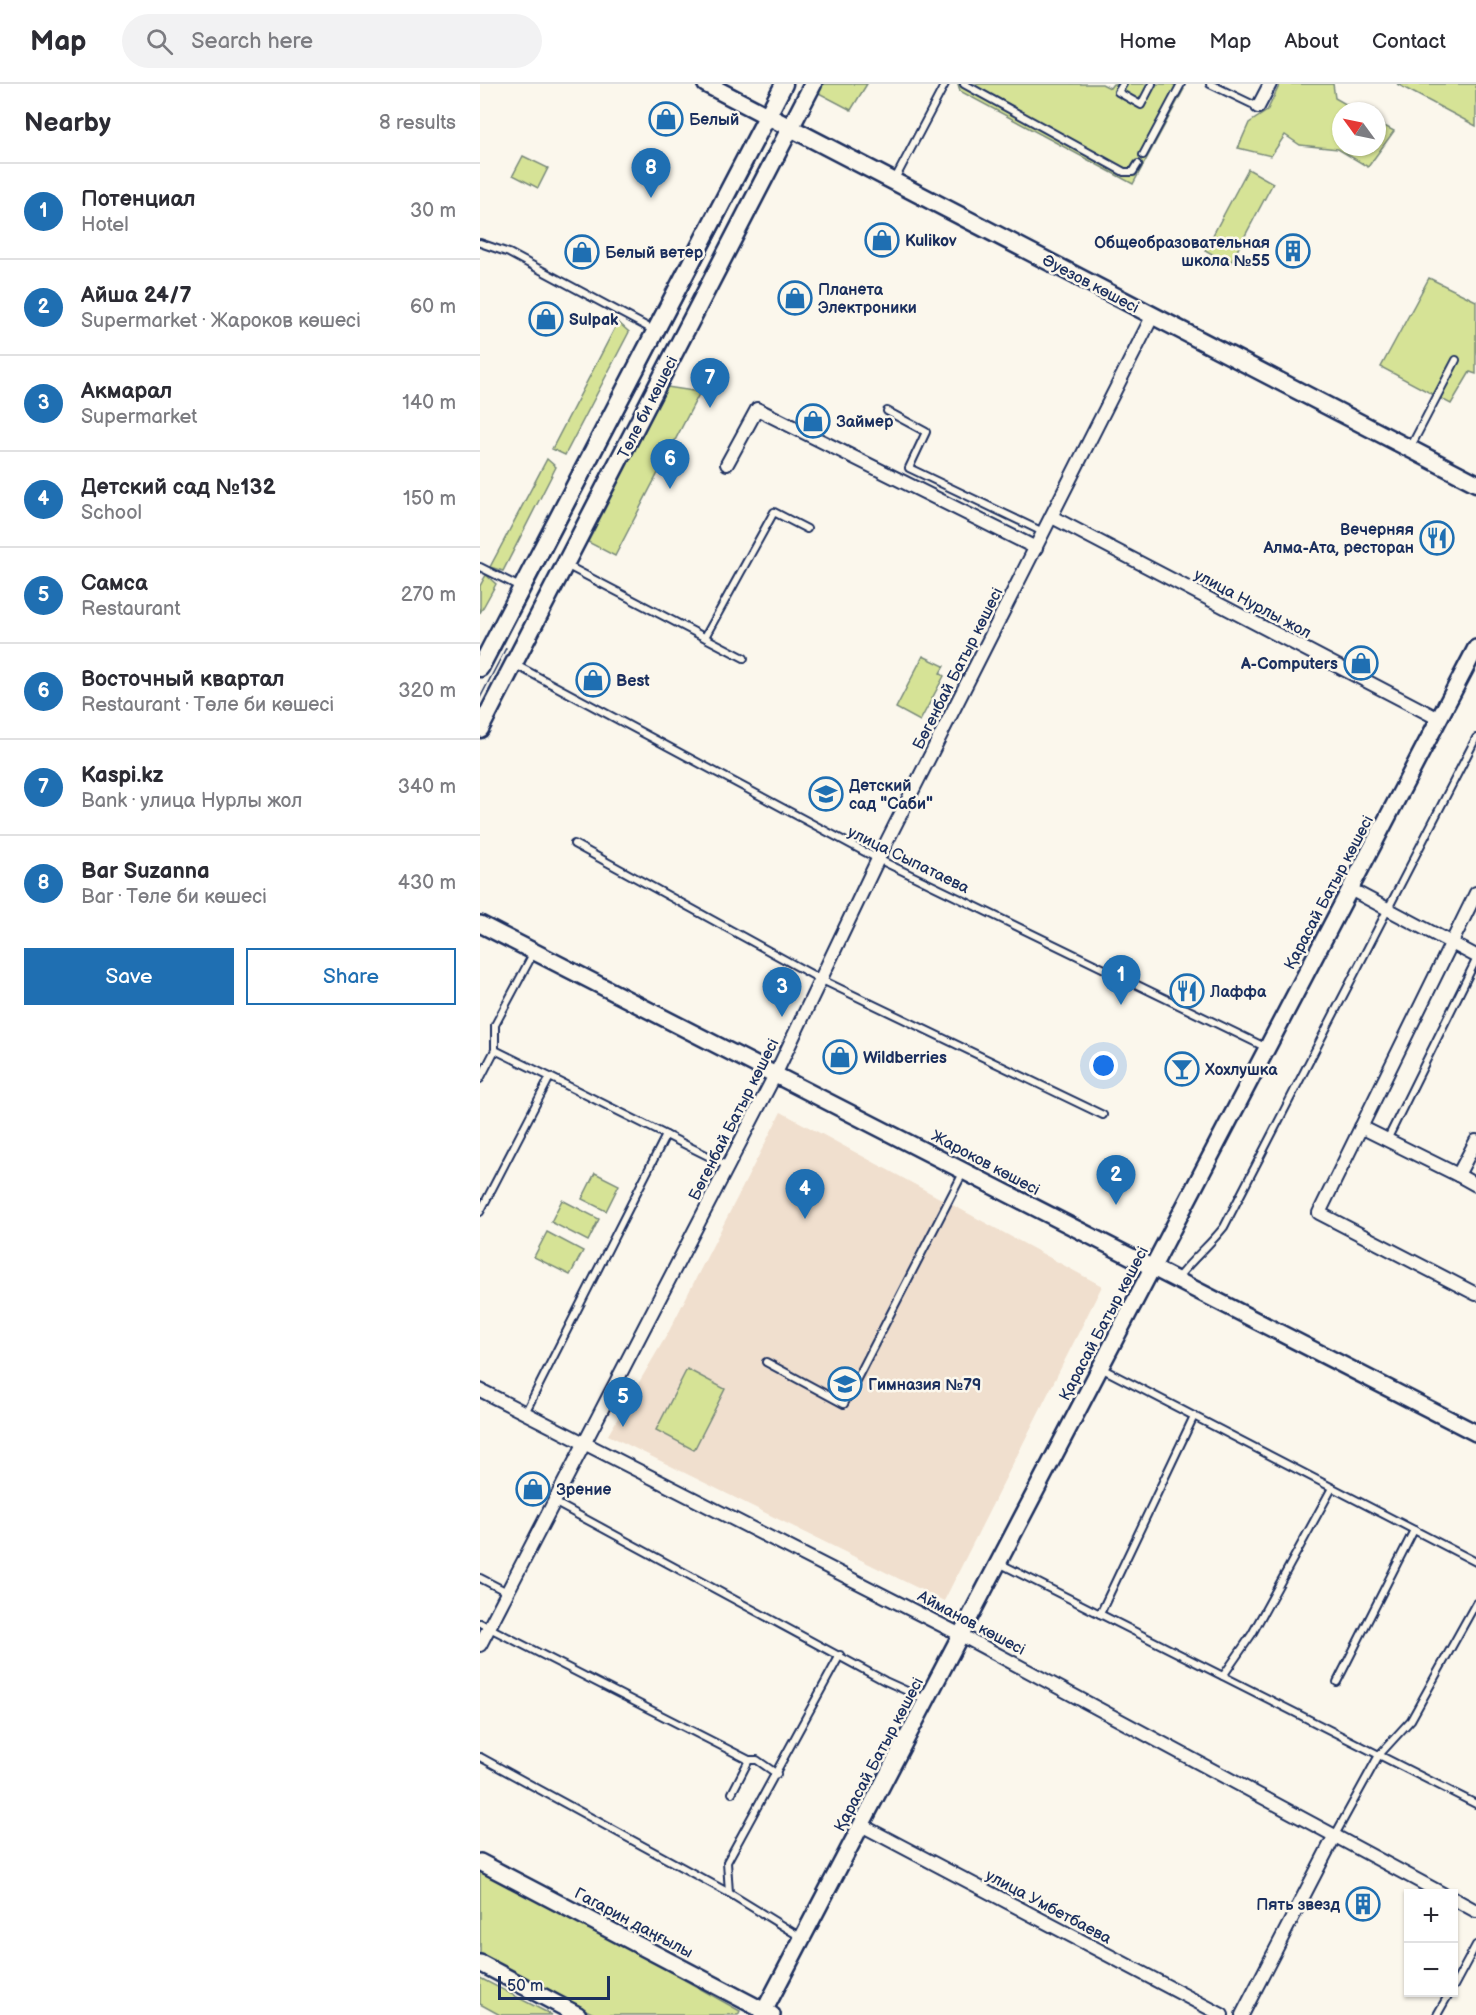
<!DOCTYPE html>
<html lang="en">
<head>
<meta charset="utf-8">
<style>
	body { margin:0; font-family:"Balsamiq Sans",sans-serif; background:#f2f2f3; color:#2b2b33 }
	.controls { position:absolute; right:18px; bottom:18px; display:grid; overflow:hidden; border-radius:0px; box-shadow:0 2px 4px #0004 }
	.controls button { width:54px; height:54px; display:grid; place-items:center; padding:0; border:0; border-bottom:2px solid #e1e1e2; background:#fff; color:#2b2b33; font:30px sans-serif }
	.compass { position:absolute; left:852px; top:18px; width:54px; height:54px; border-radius:50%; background:#fff; box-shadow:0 2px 4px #0004; rotate:303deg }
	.scale { position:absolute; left:18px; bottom:15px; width:112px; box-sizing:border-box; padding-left:6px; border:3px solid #1b2f5e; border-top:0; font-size:16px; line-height:21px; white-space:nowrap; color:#1b2f5e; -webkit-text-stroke:4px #fbf7ec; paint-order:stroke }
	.you { position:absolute; left:624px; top:982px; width:21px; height:21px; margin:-15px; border:4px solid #fff; border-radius:50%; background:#1a73e8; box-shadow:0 0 0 9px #1a73e833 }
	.badge { display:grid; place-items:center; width:39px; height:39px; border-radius:50%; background:#1f6fb2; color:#fff; font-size:20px; font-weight:700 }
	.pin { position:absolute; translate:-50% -50px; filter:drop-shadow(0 2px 3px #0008) }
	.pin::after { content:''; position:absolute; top:32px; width:21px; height:18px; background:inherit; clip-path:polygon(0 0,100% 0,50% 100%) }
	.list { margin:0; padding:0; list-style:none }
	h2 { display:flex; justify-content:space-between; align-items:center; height:78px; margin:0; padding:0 24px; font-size:26px }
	h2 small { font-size:20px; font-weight:400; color:#7c7c81 }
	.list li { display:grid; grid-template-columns:39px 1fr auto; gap:18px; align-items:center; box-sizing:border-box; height:96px; padding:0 24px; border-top:2px solid #e1e1e2 }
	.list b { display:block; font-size:22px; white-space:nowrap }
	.list p { margin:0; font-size:20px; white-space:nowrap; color:#7c7c81 }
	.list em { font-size:20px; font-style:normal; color:#7c7c81 }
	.actions { display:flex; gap:12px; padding:18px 24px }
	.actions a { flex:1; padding:14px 0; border:2px solid #1f6fb2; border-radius:0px; text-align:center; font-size:21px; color:#1f6fb2 }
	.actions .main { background:#1f6fb2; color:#fff }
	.icon { flex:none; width:33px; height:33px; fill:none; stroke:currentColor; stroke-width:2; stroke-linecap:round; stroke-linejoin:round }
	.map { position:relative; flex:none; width:996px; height:1931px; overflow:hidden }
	header { display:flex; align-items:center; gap:36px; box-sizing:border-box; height:84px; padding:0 30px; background:#fff; border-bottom:2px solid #e1e1e2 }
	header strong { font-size:28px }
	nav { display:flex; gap:33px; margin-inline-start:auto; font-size:21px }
	.search { width:420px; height:54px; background:#f2f2f3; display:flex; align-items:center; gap:15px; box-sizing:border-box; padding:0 21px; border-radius:33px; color:#7c7c81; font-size:22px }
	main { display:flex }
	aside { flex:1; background:#fff }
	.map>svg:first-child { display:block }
	.built { fill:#f0dfce }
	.green { fill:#d6e396; stroke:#78897a; stroke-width:1.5 }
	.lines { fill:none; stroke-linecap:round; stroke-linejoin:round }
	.service-casing { stroke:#1b2f5e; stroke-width:10 }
	.minor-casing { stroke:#1b2f5e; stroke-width:16 }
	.tertiary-casing { stroke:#1b2f5e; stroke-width:20 }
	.secondary-casing { stroke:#1b2f5e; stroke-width:21 }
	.service { stroke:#fbf7ec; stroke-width:6 }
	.minor { stroke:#fbf7ec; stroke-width:12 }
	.tertiary { stroke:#fbf7ec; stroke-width:15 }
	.secondary { stroke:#fbf7ec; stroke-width:16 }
	.tram { stroke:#1b2f5e; stroke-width:1.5 }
	.labels { text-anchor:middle; stroke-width:5; stroke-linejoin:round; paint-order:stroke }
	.poi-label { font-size:16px; font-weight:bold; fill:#1b2f5e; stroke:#fbf7ec; text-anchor:start }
	.street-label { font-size:16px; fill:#1b2f5e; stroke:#fbf7ec }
</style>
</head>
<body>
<header>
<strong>Map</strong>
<div class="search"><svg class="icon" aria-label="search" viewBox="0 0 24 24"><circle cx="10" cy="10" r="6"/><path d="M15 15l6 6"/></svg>Search here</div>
<nav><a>Home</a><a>Map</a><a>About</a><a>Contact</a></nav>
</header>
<main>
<aside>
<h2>Nearby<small>8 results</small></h2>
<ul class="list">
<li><span class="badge">1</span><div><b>Потенциал</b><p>Hotel</p></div><em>30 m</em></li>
<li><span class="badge">2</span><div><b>Айша 24/7</b><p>Supermarket · Жароков көшесі</p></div><em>60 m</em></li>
<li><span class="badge">3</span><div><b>Акмарал</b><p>Supermarket</p></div><em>140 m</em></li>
<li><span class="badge">4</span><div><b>Детский сад №132</b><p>School</p></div><em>150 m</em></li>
<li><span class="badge">5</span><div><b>Самса</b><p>Restaurant</p></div><em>270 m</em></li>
<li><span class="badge">6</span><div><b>Восточный квартал</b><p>Restaurant · Төле би көшесі</p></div><em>320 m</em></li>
<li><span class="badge">7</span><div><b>Kaspi.kz</b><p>Bank · улица Нурлы жол</p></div><em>340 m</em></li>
<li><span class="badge">8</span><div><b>Bar Suzanna</b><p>Bar · Төле би көшесі</p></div><em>430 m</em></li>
</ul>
<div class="actions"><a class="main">Save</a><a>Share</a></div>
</aside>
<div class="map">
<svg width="996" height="1931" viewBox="0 0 996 1931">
	<rect width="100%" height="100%" fill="#fbf7ec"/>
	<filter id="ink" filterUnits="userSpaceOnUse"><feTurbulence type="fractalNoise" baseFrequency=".0167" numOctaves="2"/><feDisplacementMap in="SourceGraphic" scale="12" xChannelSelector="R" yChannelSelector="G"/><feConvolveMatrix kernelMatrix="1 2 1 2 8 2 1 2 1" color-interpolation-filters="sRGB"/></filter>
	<g filter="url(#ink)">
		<path class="built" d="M301,1028L622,1202L464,1517L128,1351L188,1249Z"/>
		<g class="green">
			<path d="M333,0H387L371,26L331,5Z"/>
			<path d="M478,0H622L630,4L633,0H692L704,5L653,100L480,7Z"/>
			<path d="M800,0H853L855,14L878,27H861V63H897V38L914,47L888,83L858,65L820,61L805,51L791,72L758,64L769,39L787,27Z"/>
			<path d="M917,0H996V42Z"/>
			<path d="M43,72L68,84L58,104L33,91Z"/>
			<path d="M768,85L793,99L750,180L725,166Z"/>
			<path d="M949,194L996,217V290L990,288L971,320L901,283Z"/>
			<path d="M138,238L149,248L85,371L72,365Z"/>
			<path d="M187,303L220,308L135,472L108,458Z"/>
			<path d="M67,375L76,383L23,487L10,483Z"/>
			<path d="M6,491L16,500L0,529V502Z"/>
			<path d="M443,572L464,582L460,589L464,592L440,637L416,624Z"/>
			<path d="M115,1089L139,1101L126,1127L102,1115Z"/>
			<path d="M82,1116L119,1135L108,1157L71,1138Z"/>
			<path d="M67,1148L103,1167L90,1191L54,1173Z"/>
			<path d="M207,1285L245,1305L214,1366L176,1346Z"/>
			<path d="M0,1781L260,1927L258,1931H116L0,1875Z"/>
			<path d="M0,1894L72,1931H20L0,1920Z"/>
		</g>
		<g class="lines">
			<defs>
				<g id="service">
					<path d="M484,0L644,88H653L658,80"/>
					<path d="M643,0L638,8L661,21L672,0"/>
					<path d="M730,0L778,23"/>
					<path d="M663,71L701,0"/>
					<path d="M415,95L465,0"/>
					<path d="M0,159L29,169L175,247"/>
					<path d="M407,327L446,348L429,384L563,448"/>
					<path d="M930,364L976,276"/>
					<path d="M86,481L264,574"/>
					<path d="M0,483L40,503"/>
					<path d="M225,553L294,428L327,445"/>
					<path d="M34,580L398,775L787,964"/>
					<path d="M94,760L340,895L623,1031"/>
					<path d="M15,966L70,993"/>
					<path d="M0,995L15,966V941L54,868"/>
					<path d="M907,1056L996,876"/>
					<path d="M0,1128L70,993L248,1082"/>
					<path d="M696,1196C711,1176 729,1162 744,1143L996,654"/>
					<path d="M286,1278L364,1320L484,1087"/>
					<path d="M621,1284L996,1478"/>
					<path d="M45,1329L186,1051"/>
					<path d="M74,1418L405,1597L447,1616"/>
					<path d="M519,1479L996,1720"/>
					<path d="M0,1494L27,1508"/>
					<path d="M620,1530L714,1332"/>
					<path d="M0,1539L269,1676"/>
					<path d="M743,1592L772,1550L852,1404"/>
					<path d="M857,1598L934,1446"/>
					<path d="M0,1673L249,1809L322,1854"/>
					<path d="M252,1709L269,1676H277L297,1690"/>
					<path d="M855,1751L899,1671L931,1636L996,1519"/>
					<path d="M249,1809L247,1778L360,1571"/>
					<path d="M974,1902L996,1861"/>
					<path d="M957,1931L970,1908"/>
				</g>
				<g id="minor">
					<path d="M778,23L790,0"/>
					<path d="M247,380L277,325L556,464"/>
					<path d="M572,433L959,635"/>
					<path d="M870,805L996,872"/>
					<path d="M996,809L839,1129L996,1210"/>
					<path d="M881,1043L978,1091"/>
					<path d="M996,1057L978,1091L996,1101"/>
					<path d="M0,1306L481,1551L963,1810"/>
					<path d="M0,1561L296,989L398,775L673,231"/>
					<path d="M381,1741L742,1931"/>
					<path d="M974,1815L996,1827"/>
					<path d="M762,1931L855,1751"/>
				</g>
				<g id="tertiary">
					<path d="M0,840L996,1349"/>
					<path d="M0,1778L292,1931"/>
					<path d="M0,1879L98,1931"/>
					<path d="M282,1931L996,564"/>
				</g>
				<g id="secondary">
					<path d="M226,0L996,399"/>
					<path d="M0,584L304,0"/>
					<path d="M0,645L333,0"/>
				</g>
			</defs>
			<use href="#service" class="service-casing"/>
			<use href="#minor" class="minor-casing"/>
			<use href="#tertiary" class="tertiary-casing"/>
			<use href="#secondary" class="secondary-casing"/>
			<use href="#service" class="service"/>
			<use href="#minor" class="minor"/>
			<use href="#tertiary" class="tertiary"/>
			<use href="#secondary" class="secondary"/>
			<g class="tram">
				<path d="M17,570L273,81"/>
				<path d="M0,614L26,564"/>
			</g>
		</g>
	</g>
	<defs>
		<symbol id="shop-ring" viewBox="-11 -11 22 22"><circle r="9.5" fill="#fbf7ec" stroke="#1f6fb2" stroke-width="1.5"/><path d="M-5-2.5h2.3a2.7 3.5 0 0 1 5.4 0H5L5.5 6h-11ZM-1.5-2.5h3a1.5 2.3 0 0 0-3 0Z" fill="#1f6fb2"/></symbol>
		<symbol id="building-ring" viewBox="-11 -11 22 22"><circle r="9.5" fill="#fbf7ec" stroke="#1f6fb2" stroke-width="1.5"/><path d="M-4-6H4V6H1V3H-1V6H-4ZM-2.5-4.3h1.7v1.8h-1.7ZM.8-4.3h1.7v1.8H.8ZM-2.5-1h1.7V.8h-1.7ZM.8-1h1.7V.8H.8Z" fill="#1f6fb2"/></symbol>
		<symbol id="restaurant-ring" viewBox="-11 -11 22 22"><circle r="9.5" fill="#fbf7ec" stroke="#1f6fb2" stroke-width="1.5"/><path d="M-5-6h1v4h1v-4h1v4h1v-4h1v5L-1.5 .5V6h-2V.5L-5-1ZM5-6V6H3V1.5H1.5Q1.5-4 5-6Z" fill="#1f6fb2"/></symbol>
		<symbol id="school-ring" viewBox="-11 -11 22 22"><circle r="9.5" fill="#fbf7ec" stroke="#1f6fb2" stroke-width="1.5"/><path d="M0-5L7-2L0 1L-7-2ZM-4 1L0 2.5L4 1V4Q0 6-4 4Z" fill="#1f6fb2"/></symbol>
		<symbol id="bar-ring" viewBox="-11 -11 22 22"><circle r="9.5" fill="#fbf7ec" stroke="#1f6fb2" stroke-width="1.5"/><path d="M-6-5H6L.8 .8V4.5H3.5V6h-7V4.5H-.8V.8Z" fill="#1f6fb2"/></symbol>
	</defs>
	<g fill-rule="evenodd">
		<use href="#shop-ring" x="167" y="16" width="38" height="38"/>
		<use href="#shop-ring" x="383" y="137" width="38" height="38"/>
		<use href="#building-ring" x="794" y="148" width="38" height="38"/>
		<use href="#shop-ring" x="83" y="149" width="38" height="38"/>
		<use href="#shop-ring" x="296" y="195" width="38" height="38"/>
		<use href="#shop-ring" x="47" y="216" width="38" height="38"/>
		<use href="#shop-ring" x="314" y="318" width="38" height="38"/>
		<use href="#restaurant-ring" x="938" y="435" width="38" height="38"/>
		<use href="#shop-ring" x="862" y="560" width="38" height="38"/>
		<use href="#shop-ring" x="94" y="577" width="38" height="38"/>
		<use href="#school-ring" x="327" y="691" width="38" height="38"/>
		<use href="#restaurant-ring" x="688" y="888" width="38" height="38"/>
		<use href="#shop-ring" x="341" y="954" width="38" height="38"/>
		<use href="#bar-ring" x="683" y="966" width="38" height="38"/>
		<use href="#school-ring" x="346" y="1281" width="38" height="38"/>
		<use href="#shop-ring" x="34" y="1386" width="38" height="38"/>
		<use href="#building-ring" x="864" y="1801" width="38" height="38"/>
	</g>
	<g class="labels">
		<g class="poi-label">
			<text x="209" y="41">Белый</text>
			<text x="425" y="162">Kulikov</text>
			<text x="790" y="164" text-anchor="end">Общеобразовательная<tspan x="790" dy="18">школа №55</tspan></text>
			<text x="125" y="174">Белый ветер</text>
			<text x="338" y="211">Планета<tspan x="338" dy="18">Электроники</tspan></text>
			<text x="89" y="241">Sulpak</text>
			<text x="356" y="343">Займер</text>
			<text x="934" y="451" text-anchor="end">Вечерняя<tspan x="934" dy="18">Алма-Ата, ресторан</tspan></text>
			<text x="858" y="585" text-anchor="end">A-Computers</text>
			<text x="136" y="602">Best</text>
			<text x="369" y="707">Детский<tspan x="369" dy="18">сад "Саби"</tspan></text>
			<text x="730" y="913">Лаффа</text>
			<text x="383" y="979">Wildberries</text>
			<text x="725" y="991">Хохлушка</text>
			<text x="388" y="1306">Гимназия №79</text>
			<text x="76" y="1411">Зрение</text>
			<text x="860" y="1826" text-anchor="end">Пять звезд</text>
		</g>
		<g class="street-label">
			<text transform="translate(611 199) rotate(28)" y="6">Әуезов көшесі</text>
			<text transform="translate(167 323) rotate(-63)" y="6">Төле би көшесі</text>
			<text transform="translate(773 519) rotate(28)" y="6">улица Нурлы жол</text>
			<text transform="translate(477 584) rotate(-63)" y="6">Бөгенбай Батыр көшесі</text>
			<text transform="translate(429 775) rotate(26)" y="6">улица Сыпатаева</text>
			<text transform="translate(848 808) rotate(-62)" y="6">Қарасай Батыр көшесі</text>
			<text transform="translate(253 1035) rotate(-63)" y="6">Бөгенбай Батыр көшесі</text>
			<text transform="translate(506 1078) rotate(28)" y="6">Жароков көшесі</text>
			<text transform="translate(623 1239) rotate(-62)" y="6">Қарасай Батыр көшесі</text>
			<text transform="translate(492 1538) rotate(28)" y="6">Айманов көшесі</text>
			<text transform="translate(398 1670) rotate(-62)" y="6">Қарасай Батыр көшесі</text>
			<text transform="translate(569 1822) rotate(28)" y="6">улица Умбетбаева</text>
			<text transform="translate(154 1838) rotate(28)" y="6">Гагарин даңғылы</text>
		</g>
	</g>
</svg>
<div class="controls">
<button>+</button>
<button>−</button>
</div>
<svg class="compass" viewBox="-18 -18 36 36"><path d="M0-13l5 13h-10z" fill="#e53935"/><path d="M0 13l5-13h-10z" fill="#7c7c81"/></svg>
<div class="scale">50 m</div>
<div class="you"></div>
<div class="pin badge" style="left:641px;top:921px">1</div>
<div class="pin badge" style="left:636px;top:1121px">2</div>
<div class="pin badge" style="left:302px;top:933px">3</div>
<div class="pin badge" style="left:325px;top:1135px">4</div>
<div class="pin badge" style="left:143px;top:1343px">5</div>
<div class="pin badge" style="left:190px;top:405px">6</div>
<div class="pin badge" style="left:230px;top:324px">7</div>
<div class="pin badge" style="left:171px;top:114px">8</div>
</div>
</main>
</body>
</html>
